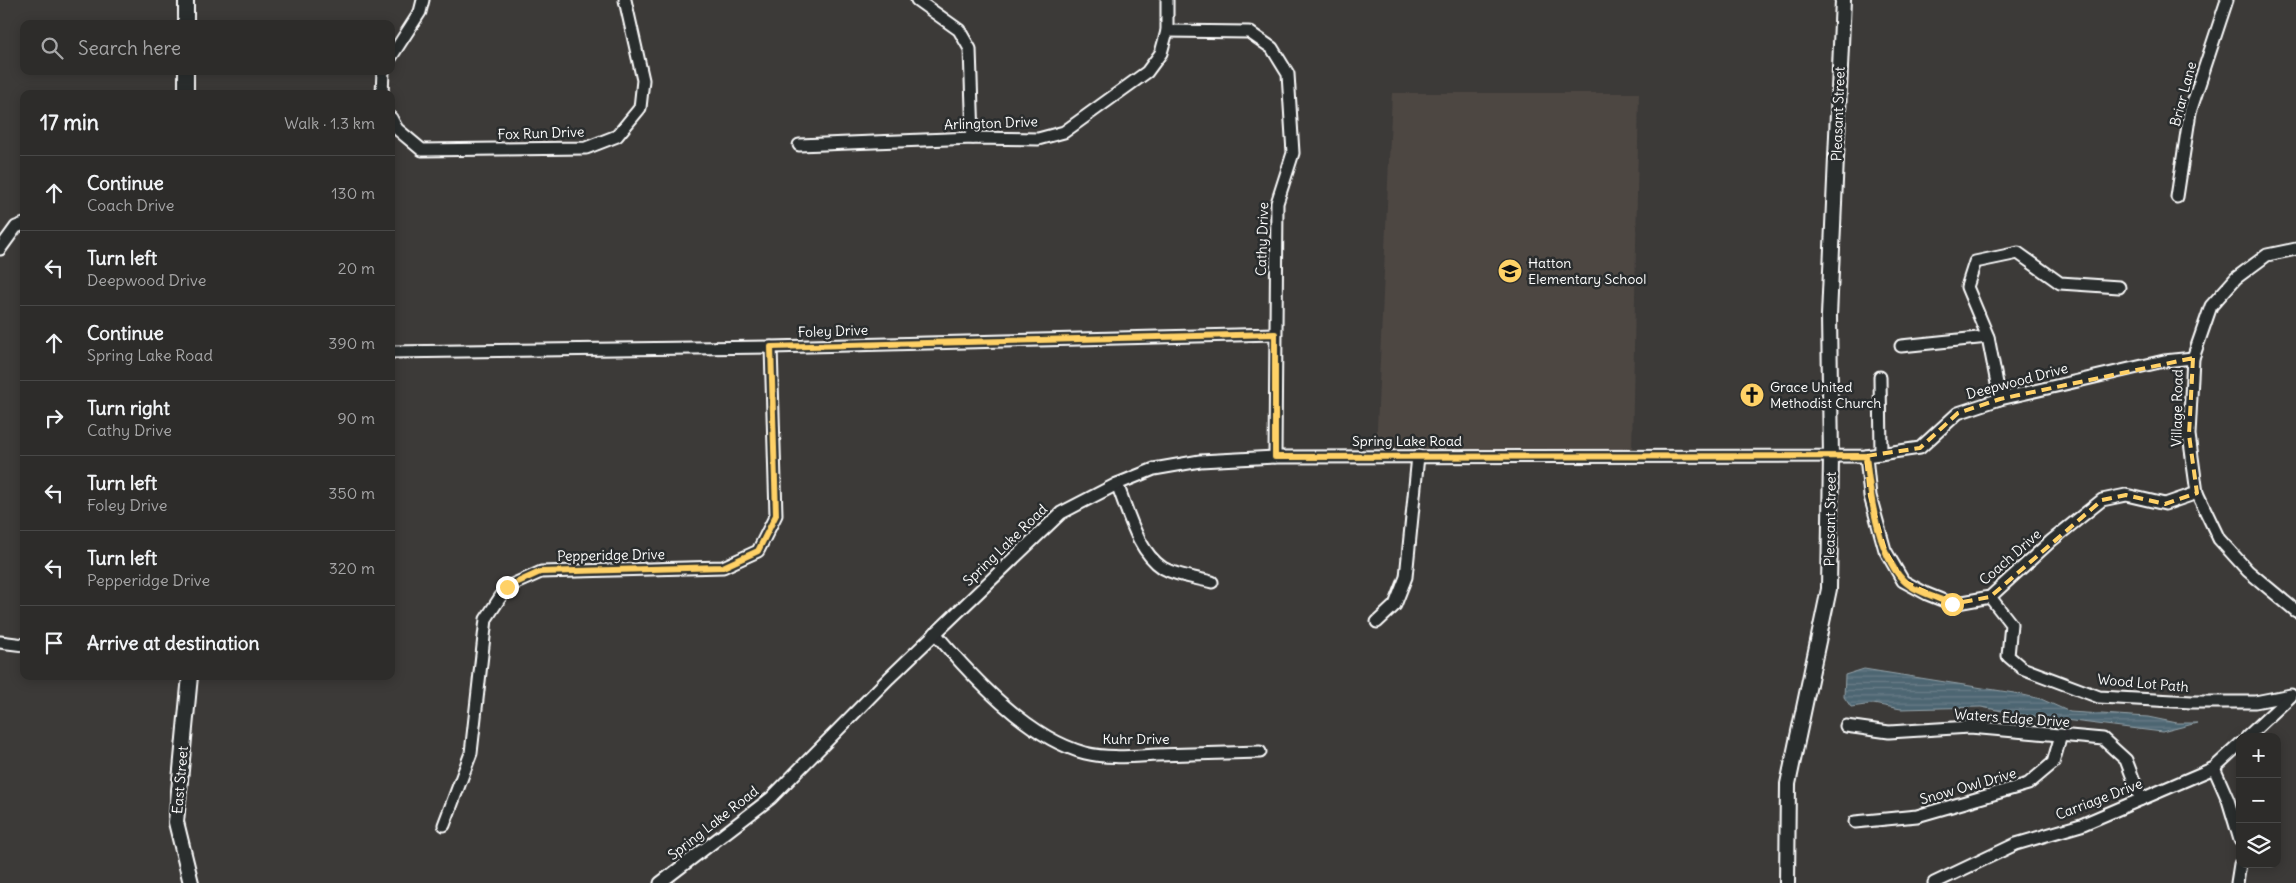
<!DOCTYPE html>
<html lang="en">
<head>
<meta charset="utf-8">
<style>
	body { margin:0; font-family:Delius,sans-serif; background:#353432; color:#f1f3f6 }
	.controls { position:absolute; right:15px; bottom:15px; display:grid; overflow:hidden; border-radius:10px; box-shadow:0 2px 12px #0003 }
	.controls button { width:45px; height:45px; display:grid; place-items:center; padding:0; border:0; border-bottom:1px solid #484847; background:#2d2c2a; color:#f1f3f6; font:25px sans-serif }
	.stop { position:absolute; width:15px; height:15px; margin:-11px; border:4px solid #ffd166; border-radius:50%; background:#fff }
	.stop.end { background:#ffd166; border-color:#fff; box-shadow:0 1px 5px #0008 }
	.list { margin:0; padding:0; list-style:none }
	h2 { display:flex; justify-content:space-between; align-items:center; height:65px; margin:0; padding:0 20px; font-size:21px }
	h2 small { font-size:16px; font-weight:400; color:#a7a7a8 }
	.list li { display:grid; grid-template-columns:32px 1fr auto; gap:15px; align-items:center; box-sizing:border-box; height:75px; padding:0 20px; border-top:1px solid #484847 }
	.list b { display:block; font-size:19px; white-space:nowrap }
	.list p { margin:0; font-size:16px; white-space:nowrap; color:#a7a7a8 }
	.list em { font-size:16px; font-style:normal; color:#a7a7a8 }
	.icon { flex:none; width:28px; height:28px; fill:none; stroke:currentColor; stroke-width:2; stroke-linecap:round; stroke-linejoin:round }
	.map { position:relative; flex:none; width:2296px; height:883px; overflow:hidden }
	.search { position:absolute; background:#2d2c2a; box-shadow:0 2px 12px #0003; left:20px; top:20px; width:375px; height:55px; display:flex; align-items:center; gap:12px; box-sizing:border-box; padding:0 18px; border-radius:10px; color:#a7a7a8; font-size:19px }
	.panel { position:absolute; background:#2d2c2a; box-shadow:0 2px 12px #0003; left:20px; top:90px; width:375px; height:590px; border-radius:10px }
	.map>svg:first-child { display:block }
	.built { fill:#4d4743 }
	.water { fill:url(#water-rules); stroke:#95a3aa }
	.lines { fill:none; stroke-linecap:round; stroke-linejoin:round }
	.minor-casing { stroke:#fff; stroke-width:15 }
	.tertiary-casing { stroke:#fff; stroke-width:18 }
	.minor { stroke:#2a2d2e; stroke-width:11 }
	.tertiary { stroke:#2a2d2e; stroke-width:14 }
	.route { stroke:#ffd166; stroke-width:6 }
	.marked { fill:none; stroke:#ffd166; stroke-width:4; stroke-dasharray:10 6; stroke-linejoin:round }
	.labels { text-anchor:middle; stroke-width:5; stroke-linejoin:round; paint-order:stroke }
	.street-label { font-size:14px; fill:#fff; stroke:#2a2d2e }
	.poi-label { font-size:14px; fill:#fff; stroke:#2a2d2e; text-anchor:start }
</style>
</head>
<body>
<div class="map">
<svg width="2296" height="883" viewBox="0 0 2296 883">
	<defs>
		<pattern id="water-rules" width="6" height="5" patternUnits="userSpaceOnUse" patternTransform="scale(1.25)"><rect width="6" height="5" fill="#4e6672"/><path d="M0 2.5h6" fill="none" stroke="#697d87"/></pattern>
	</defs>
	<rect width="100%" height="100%" fill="#3c3a38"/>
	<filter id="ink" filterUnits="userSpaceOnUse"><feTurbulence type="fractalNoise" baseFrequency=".02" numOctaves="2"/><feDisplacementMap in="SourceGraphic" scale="10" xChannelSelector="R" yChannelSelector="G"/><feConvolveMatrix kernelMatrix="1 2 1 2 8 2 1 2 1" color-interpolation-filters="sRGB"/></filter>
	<g filter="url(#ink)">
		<path class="built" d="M1392,93H1639L1632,451L1376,450Z"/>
		<path class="water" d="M1864,669L2014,693L2041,699L2070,712L2148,717L2177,723H2197L2162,732L2024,715L1981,707L1901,709L1873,704L1851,707L1844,697L1845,675Z"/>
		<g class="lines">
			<defs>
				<g id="minor">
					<path d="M917,0L959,30L970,49L973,138"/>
					<path d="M1167,31L1249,32L1272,48L1288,74L1293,153L1277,203L1275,457"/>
					<path d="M391,57L420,12L423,0"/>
					<path d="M382,94L383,71"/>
					<path d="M391,118L397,129L422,150L586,148L617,136L640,108L643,80L625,0"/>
					<path d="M799,145L973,138L1038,139L1064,132L1147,72L1161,53L1167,31V0"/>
					<path d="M2177,197L2190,112L2227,0"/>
					<path d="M0,249L16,227L24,224"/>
					<path d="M2296,249L2267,255L2236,278L2211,306L2193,358L2189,435L2197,493L2219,539L2248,571L2296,611"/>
					<path d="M1901,346L1988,337"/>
					<path d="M391,352L771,347L1275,334"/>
					<path d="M1880,377L1881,454"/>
					<path d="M2000,399L1988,337L1967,287L1975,262L2018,253L2060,283L2119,287"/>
					<path d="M1866,456L1870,496L1885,550L1903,581L1927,594L1952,604L1990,597L2051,541L2102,500L2126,495L2165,504L2197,493"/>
					<path d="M1117,484C1128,511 1137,551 1163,568C1177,576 1197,578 1212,582"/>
					<path d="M1990,597L2011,624L2008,656L2022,668L2099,697L2192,702H2255L2291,695"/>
					<path d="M1377,622L1395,605L1406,577L1418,456"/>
					<path d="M935,633C972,677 1028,738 1085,753C1109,759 1134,756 1157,755C1192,754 1226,753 1260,752"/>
					<path d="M0,642L24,645"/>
					<path d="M1846,726L1889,732L1970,727L2103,739L2126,760L2141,799"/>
					<path d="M2247,737L2291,696"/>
					<path d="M2214,768L2228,800L2240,840"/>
					<path d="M1855,822L1917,816L2028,784L2053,763L2061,735"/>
					<path d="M444,825L471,753L486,619L507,587L541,572L723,567L758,551L776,515L771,347"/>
					<path d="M660,883L771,798L889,678L1061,513L1117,484L1154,469L1200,461L1275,457L1866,456L1920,448L1958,413L2000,399L2164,361L2193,358"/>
					<path d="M1934,883L2016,844L2081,825L2214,768L2240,744"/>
					<path d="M2237,883L2240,864"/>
				</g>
				<g id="tertiary">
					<path d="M186,24V0"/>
					<path d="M186,94V71"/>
					<path d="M190,676L176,822L191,883"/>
					<path d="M1787,883L1788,784L1829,589L1831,457L1829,316L1843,0"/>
				</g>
			</defs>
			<use href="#minor" class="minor-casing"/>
			<use href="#tertiary" class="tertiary-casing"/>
			<use href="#minor" class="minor"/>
			<use href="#tertiary" class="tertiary"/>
		</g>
	</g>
	<g class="lines" filter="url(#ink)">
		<path class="route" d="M507,587L540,572L723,567L758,551L776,515L771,347L1275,334V457L1866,456C1870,493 1877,553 1903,580C1913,591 1938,598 1952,604"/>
	</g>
	<path class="marked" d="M2193,358L2189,435L2197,493L2165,504L2126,495L2102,500L1990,597L1952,604L1903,581L1885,550L1870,496L1866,456L1920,448L1958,413L2000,399Z"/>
	<defs>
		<symbol id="school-disc" viewBox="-11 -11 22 22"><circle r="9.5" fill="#ffd166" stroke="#2a2d2e"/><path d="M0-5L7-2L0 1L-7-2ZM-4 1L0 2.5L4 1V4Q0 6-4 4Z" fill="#111"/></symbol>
		<symbol id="church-disc" viewBox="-11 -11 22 22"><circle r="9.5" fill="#ffd166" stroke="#2a2d2e"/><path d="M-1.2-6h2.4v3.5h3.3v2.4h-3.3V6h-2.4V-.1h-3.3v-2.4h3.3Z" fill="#111"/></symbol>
	</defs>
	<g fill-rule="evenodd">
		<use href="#school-disc" x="1496" y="257" width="28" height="28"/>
		<use href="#church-disc" x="1738" y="381" width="28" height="28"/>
	</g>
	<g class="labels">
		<g class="street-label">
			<text transform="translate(2183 94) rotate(-75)" y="5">Briar Lane</text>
			<text transform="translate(1838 114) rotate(-88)" y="5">Pleasant Street</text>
			<text transform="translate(991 123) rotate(-2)" y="5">Arlington Drive</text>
			<text transform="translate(541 133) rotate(-2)" y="5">Fox Run Drive</text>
			<text transform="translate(1262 239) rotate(-88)" y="5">Cathy Drive</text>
			<text transform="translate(833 331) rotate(-2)" y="5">Foley Drive</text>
			<text transform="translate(2017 381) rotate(-15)" y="5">Deepwood Drive</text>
			<text transform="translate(2177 408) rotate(-89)" y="5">Village Road</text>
			<text x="1407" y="446">Spring Lake Road</text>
			<text transform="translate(1830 519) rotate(-89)" y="5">Pleasant Street</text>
			<text transform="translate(1005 545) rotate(-44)" y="5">Spring Lake Road</text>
			<text transform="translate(611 555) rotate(-1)" y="5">Pepperidge Drive</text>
			<text transform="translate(2010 557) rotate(-41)" y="5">Coach Drive</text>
			<text transform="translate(2143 683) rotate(5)" y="5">Wood Lot Path</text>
			<text transform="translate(2012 718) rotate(4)" y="5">Waters Edge Drive</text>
			<text x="1136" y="744">Kuhr Drive</text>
			<text transform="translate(180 780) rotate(-85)" y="5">East Street</text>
			<text transform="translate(1968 786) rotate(-16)" y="5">Snow Owl Drive</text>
			<text transform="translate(2099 799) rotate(-21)" y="5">Carriage Drive</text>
			<text transform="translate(713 823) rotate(-38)" y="5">Spring Lake Road</text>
		</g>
		<g class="poi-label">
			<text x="1528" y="268">Hatton<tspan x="1528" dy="16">Elementary School</tspan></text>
			<text x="1770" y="392">Grace United<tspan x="1770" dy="16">Methodist Church</tspan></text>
		</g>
	</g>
</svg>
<div class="controls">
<button>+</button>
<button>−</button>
<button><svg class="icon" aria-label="layers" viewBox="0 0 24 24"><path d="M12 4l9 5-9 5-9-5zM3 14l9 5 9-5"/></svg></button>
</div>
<div class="stop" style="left:1952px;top:604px"></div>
<div class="stop end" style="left:507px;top:587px"></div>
<div class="search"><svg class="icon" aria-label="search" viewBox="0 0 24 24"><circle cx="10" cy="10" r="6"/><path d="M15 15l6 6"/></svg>Search here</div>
<section class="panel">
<h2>17 min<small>Walk · 1.3 km</small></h2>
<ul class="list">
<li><svg class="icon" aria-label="ahead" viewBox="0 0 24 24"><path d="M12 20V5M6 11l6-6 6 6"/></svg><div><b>Continue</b><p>Coach Drive</p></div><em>130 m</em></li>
<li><svg class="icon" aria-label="left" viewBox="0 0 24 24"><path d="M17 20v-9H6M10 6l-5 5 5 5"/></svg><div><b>Turn left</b><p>Deepwood Drive</p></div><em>20 m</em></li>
<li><svg class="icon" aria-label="ahead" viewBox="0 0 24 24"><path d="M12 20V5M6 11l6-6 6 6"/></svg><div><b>Continue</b><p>Spring Lake Road</p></div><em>390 m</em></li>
<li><svg class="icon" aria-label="right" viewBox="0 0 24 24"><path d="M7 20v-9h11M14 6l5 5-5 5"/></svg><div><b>Turn right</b><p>Cathy Drive</p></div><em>90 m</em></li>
<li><svg class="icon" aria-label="left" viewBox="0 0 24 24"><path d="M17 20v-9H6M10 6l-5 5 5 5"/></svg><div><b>Turn left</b><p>Foley Drive</p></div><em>350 m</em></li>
<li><svg class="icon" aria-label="left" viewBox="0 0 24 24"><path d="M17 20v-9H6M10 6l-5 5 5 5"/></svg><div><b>Turn left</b><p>Pepperidge Drive</p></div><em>320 m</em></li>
<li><svg class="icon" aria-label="arrive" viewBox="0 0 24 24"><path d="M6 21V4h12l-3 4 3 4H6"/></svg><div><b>Arrive at destination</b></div></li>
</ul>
</section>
</div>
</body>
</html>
